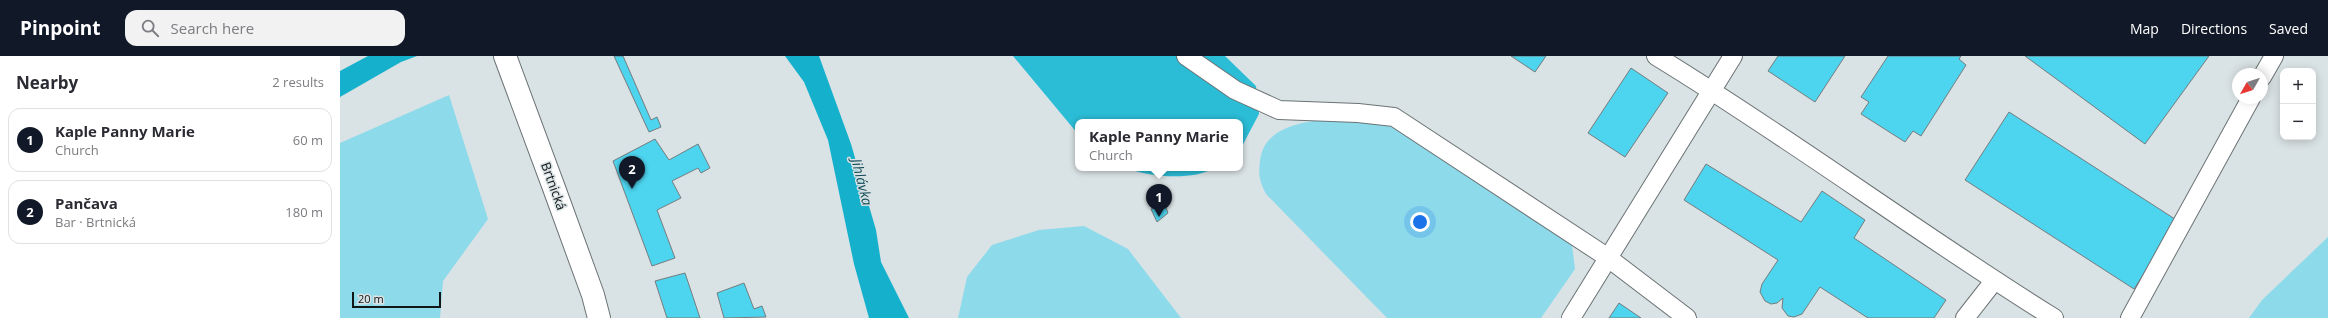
<!DOCTYPE html>
<html lang="en">
<head>
<meta charset="utf-8">
<style>
	body { margin:0; font-family:"Open Sans",sans-serif; background:#f2f2f3; color:#2b2b33 }
	.controls { position:absolute; right:12px; top:12px; display:grid; overflow:hidden; border-radius:8px; box-shadow:0 2px 10px #0003 }
	.controls button { width:36px; height:36px; display:grid; place-items:center; padding:0; border:0; border-bottom:1px solid #e1e1e2; background:#fff; color:#2b2b33; font:20px sans-serif }
	.compass { position:absolute; left:1892px; top:12px; width:36px; height:36px; border-radius:50%; background:#fff; box-shadow:0 2px 10px #0003; rotate:231deg }
	.scale { position:absolute; left:12px; bottom:10px; width:89px; box-sizing:border-box; padding-left:4px; border:2px solid #131617; border-top:0; font-size:11px; line-height:14px; white-space:nowrap; color:#131617; -webkit-text-stroke:3px #d9e2e4; paint-order:stroke }
	.you { position:absolute; left:1080px; top:166px; width:14px; height:14px; margin:-10px; border:3px solid #fff; border-radius:50%; background:#1a73e8; box-shadow:0 0 0 6px #1a73e833 }
	.badge { display:grid; place-items:center; width:26px; height:26px; border-radius:50%; background:#111827; color:#fff; font-size:13px; font-weight:700 }
	.pin { position:absolute; translate:-50% -33px; filter:drop-shadow(0 1px 2px #0008) }
	.pin::after { content:''; position:absolute; top:21px; width:14px; height:12px; background:inherit; clip-path:polygon(0 0,100% 0,50% 100%) }
	.popup { position:absolute; left:735px; top:63px; width:168px; height:52px; box-sizing:border-box; display:grid; place-content:center; border-radius:8px; background:#fff; filter:drop-shadow(0 1px 3px #0005); font-size:13px; white-space:nowrap; color:#7c7c81 }
	.popup b { font-size:15px; color:#2b2b33 }
	.popup::after { content:''; position:absolute; left:50%; top:100%; margin-left:-8px; border:8px solid transparent; border-top-color:#fff }
	.list { margin:0; padding:0; list-style:none }
	h2 { display:flex; justify-content:space-between; align-items:center; height:52px; margin:0; padding:0 16px; font-size:17px }
	h2 small { font-size:13px; font-weight:400; color:#7c7c81 }
	.list li { display:grid; grid-template-columns:26px 1fr auto; gap:12px; align-items:center; box-sizing:border-box; height:64px; margin:0 8px 8px; padding:0 8px; border:1px solid #e1e1e2; border-radius:12px }
	.list b { display:block; font-size:15px; white-space:nowrap }
	.list p { margin:0; font-size:13px; white-space:nowrap; color:#7c7c81 }
	.list em { font-size:13px; font-style:normal; color:#7c7c81 }
	.icon { flex:none; width:22px; height:22px; fill:none; stroke:currentColor; stroke-width:2; stroke-linecap:round; stroke-linejoin:round }
	.map { position:relative; flex:none; width:1988px; height:262px; overflow:hidden }
	header { display:flex; align-items:center; gap:24px; box-sizing:border-box; height:56px; padding:0 20px; background:#111827; color:#fff }
	header strong { font-size:19px }
	nav { display:flex; gap:22px; margin-inline-start:auto; font-size:14px }
	.search { width:280px; height:36px; background:#f2f2f3; display:flex; align-items:center; gap:10px; box-sizing:border-box; padding:0 14px; border-radius:12px; color:#7c7c81; font-size:15px }
	main { display:flex }
	aside { flex:1; background:#fff }
	.map>svg:first-child { display:block }
	.green { fill:#8ddaeb }
	.forest { fill:#2bbcd6 }
	.water { fill:#15b1cc }
	.building { fill:#4dd4ee; stroke:#757d7f }
	.lines { fill:none; stroke-linecap:round; stroke-linejoin:round }
	.lane-casing { stroke:#6c7375; stroke-width:20 }
	.secondary-casing { stroke:#6c7375; stroke-width:24 }
	.lane { stroke:#fff; stroke-width:18 }
	.secondary { stroke:#fff; stroke-width:22 }
	.labels { text-anchor:middle; stroke-width:3; stroke-linejoin:round; paint-order:stroke }
	.street-label { font-size:13px; fill:#131617; stroke:#d9e2e4 }
	.water-label { font-size:14px; font-style:italic; fill:#0f4a55; stroke:#d9e2e4 }
</style>
</head>
<body>
<header>
<strong>Pinpoint</strong>
<div class="search"><svg class="icon" aria-label="search" viewBox="0 0 24 24"><circle cx="10" cy="10" r="6"/><path d="M15 15l6 6"/></svg>Search here</div>
<nav><a>Map</a><a>Directions</a><a>Saved</a></nav>
</header>
<main>
<aside>
<h2>Nearby<small>2 results</small></h2>
<ul class="list">
<li><span class="badge">1</span><div><b>Kaple Panny Marie</b><p>Church</p></div><em>60 m</em></li>
<li><span class="badge">2</span><div><b>Pančava</b><p>Bar · Brtnická</p></div><em>180 m</em></li>
</ul>
</aside>
<div class="map">
<svg width="1988" height="262" viewBox="0 0 1988 262">
	<rect width="100%" height="100%" fill="#d9e2e4"/>
	<g class="green">
		<path d="M109,39L148,163L103,225L100,262H0V87Z"/>
		<path d="M1013,61L1054,67L1232,189L1235,213L1201,262H1047L926,138C920,126 918,119 920,105C924,64 981,64 1013,61Z"/>
		<path d="M744,170L788,193L841,262H618L627,221L652,189L699,174Z"/>
		<path d="M1988,181V262H1909L1922,244Z"/>
	</g>
	<g class="forest">
		<path d="M673,0H885L916,30L919,58L900,94V66H738V78Z"/>
		<path d="M786,112H874C853,125 808,121 786,112Z"/>
	</g>
	<g class="water">
		<path d="M28,0H77L61,6L0,41V15Z"/>
		<path d="M445,0H479L511,88L536,174L541,206L569,262H529L514,208L488,84L464,26Z"/>
	</g>
	<g class="building">
		<path d="M274,0H283L311,64L317,61L321,71L309,76Z"/>
		<path d="M1171,0H1206L1195,16Z"/>
		<path d="M1438,0H1505L1475,46L1428,15Z"/>
		<path d="M1548,0H1621L1619,3L1626,9L1581,80L1573,75L1565,86L1521,58L1529,46L1521,41Z"/>
		<path d="M1685,0H1869L1805,88Z"/>
		<path d="M1291,12L1328,37L1285,101L1248,77Z"/>
		<path d="M1669,56L1838,165L1794,233L1625,124Z"/>
		<path d="M315,83L329,104L358,88L370,112L361,117L358,112L332,125L341,142L317,154L335,202L312,210L273,105Z"/>
		<path d="M1366,108L1461,166L1482,135L1525,164L1514,182L1606,244L1594,262H1528L1480,231L1462,258L1454,261L1448,260L1442,252L1443,242L1437,247L1431,248L1425,245L1420,236L1422,228L1438,204L1344,144Z"/>
		<path d="M825,149L828,157L817,166L811,153Z"/>
		<path d="M345,217L360,262H327L315,225Z"/>
		<path d="M404,227L414,253L422,250L426,261L384,262L377,237Z"/>
		<path d="M1279,247L1301,262H1269Z"/>
	</g>
	<g class="lines">
		<defs>
			<g id="lane">
				<path d="M846,0L895,34L939,54L1018,57L1054,61L1267,201L1347,262"/>
				<path d="M1316,0C1452,83 1579,178 1714,262"/>
				<path d="M1922,21L1934,0"/>
				<path d="M1231,262L1393,0"/>
				<path d="M1625,262L1654,225"/>
				<path d="M1790,262L1911,42"/>
			</g>
			<path id="secondary" d="M165,0L214,132L253,239L259,262"/>
		</defs>
		<use href="#lane" class="lane-casing"/>
		<use href="#secondary" class="secondary-casing"/>
		<use href="#lane" class="lane"/>
		<use href="#secondary" class="secondary"/>
	</g>
	<g class="labels">
		<g class="street-label">
			<text transform="translate(214 130) rotate(70)" y="5">Brtnická</text>
		</g>
		<g class="water-label">
			<text transform="translate(522 126) rotate(76)" y="5">Jihlávka</text>
		</g>
	</g>
</svg>
<div class="controls">
<button>+</button>
<button>−</button>
</div>
<svg class="compass" viewBox="-18 -18 36 36"><path d="M0-13l5 13h-10z" fill="#e53935"/><path d="M0 13l5-13h-10z" fill="#7c7c81"/></svg>
<div class="scale">20 m</div>
<div class="you"></div>
<div class="pin badge" style="left:819px;top:161px">1</div>
<div class="popup"><b>Kaple Panny Marie</b>Church</div>
<div class="pin badge" style="left:292px;top:133px">2</div>
</div>
</main>
</body>
</html>
